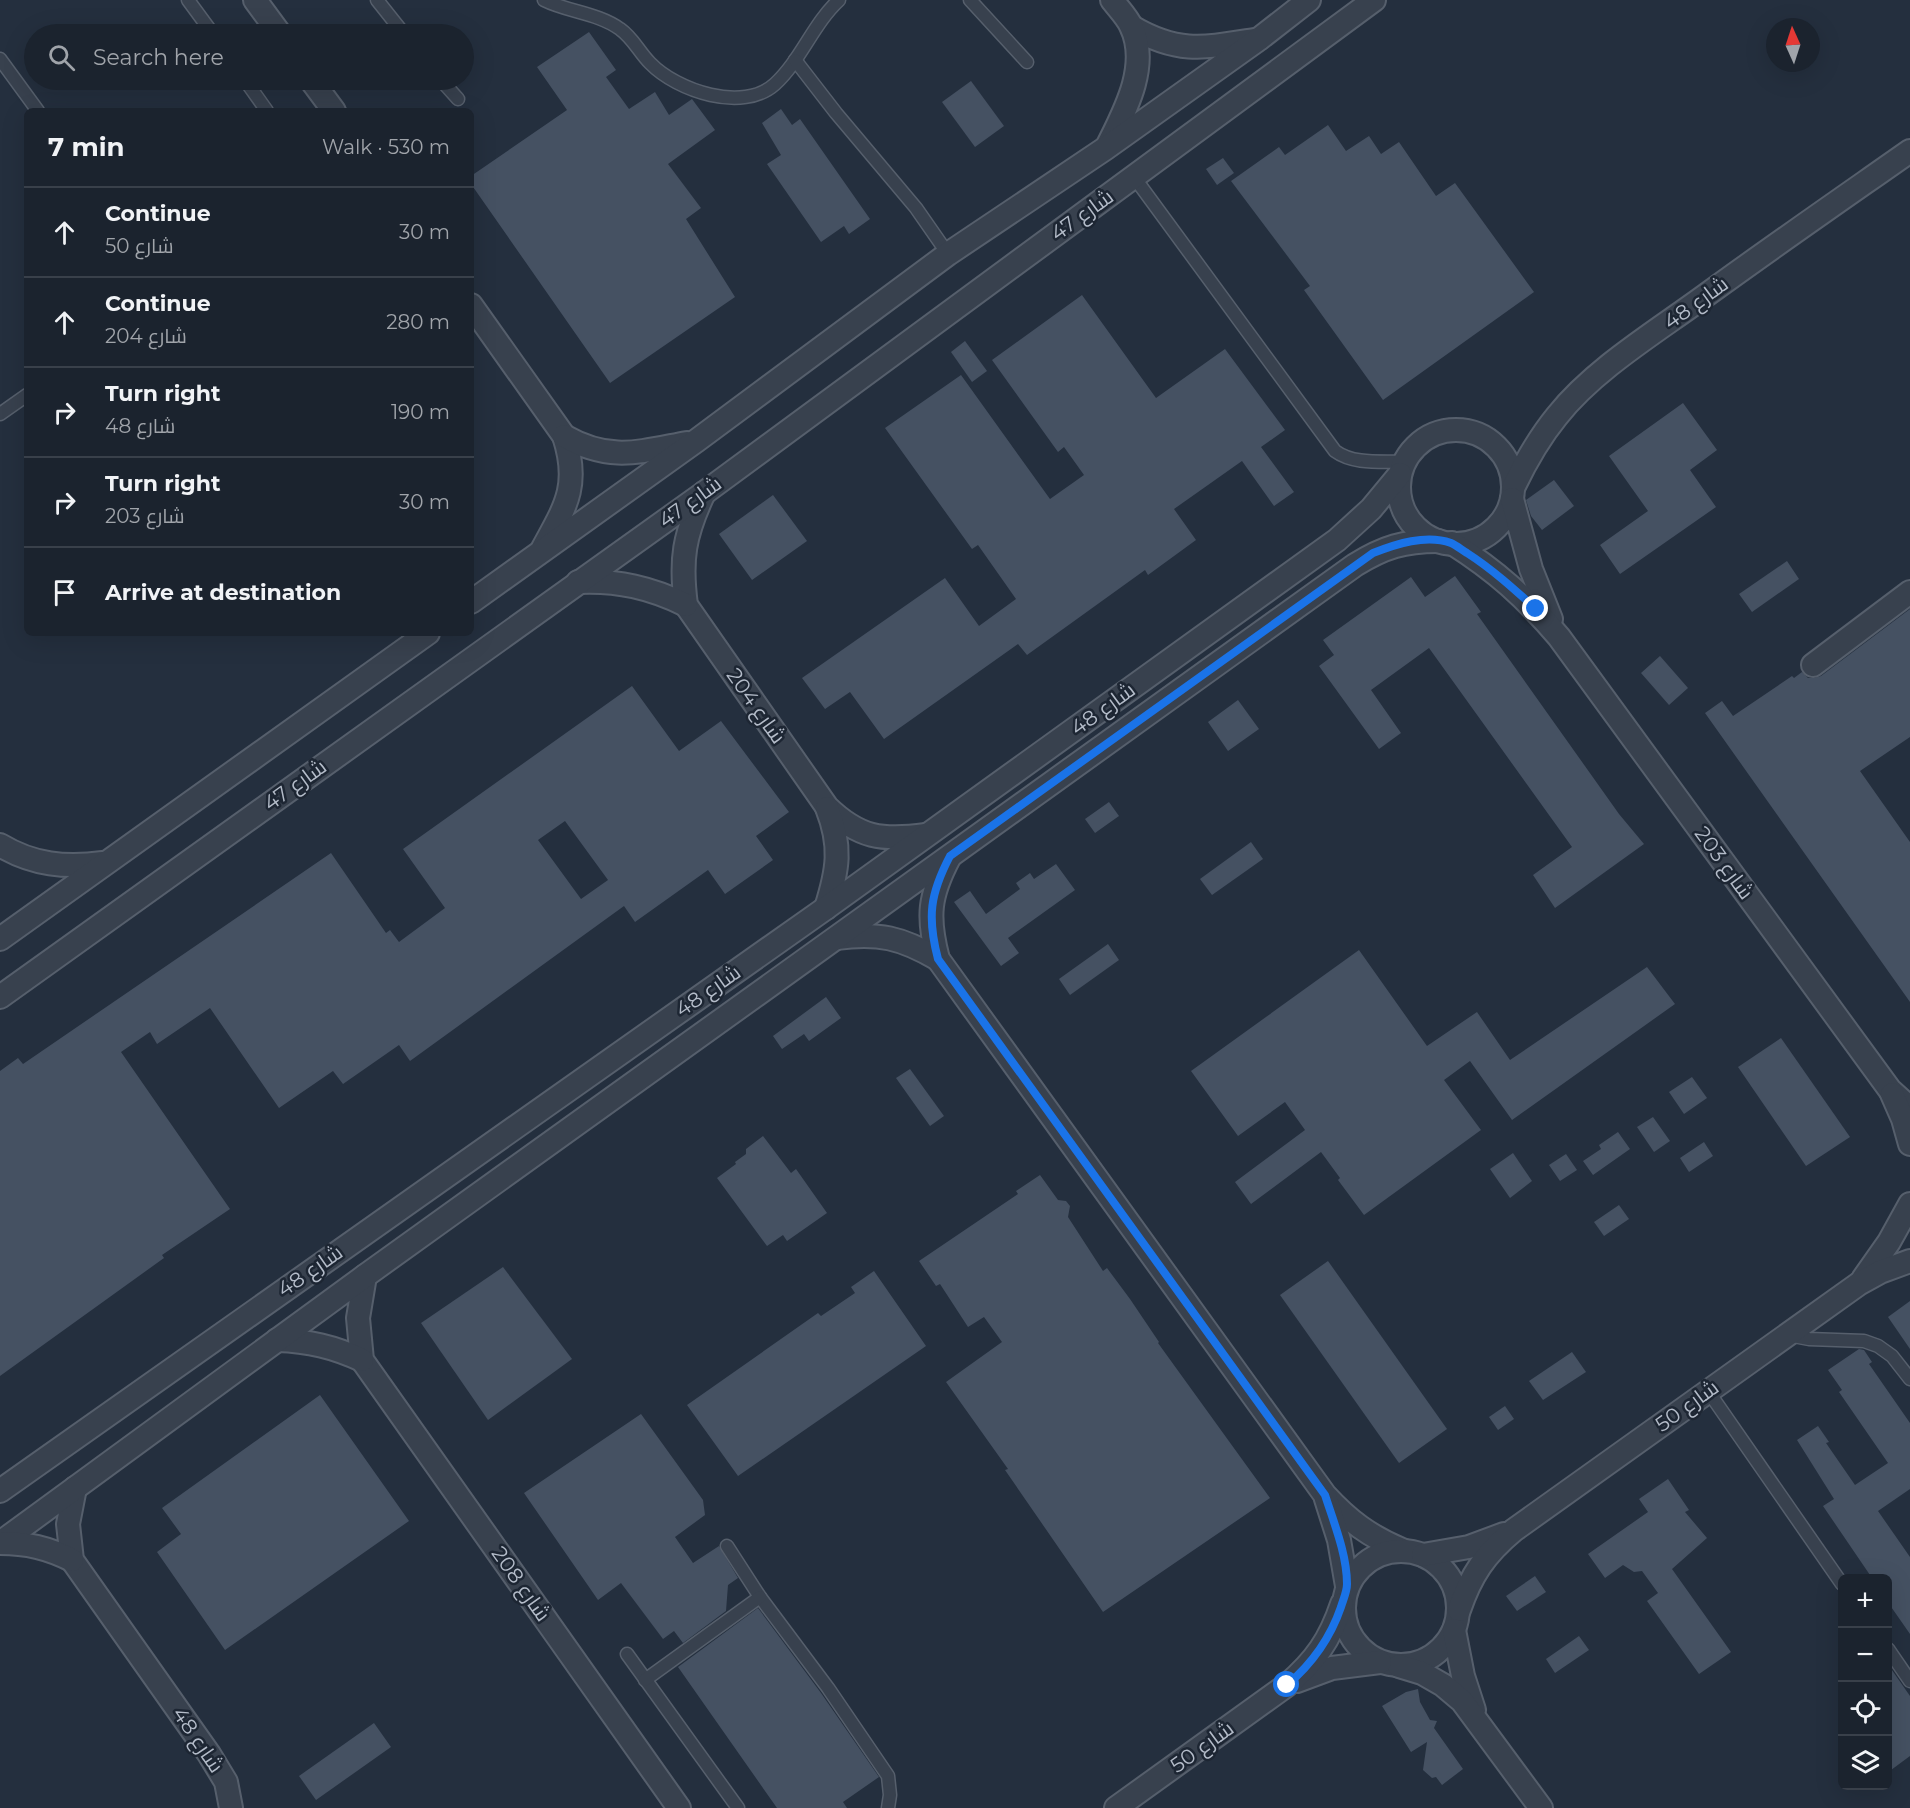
<!DOCTYPE html>
<html lang="en">
<head>
<meta charset="utf-8">
<style>
	body { margin:0; font-family:Montserrat,Cairo,sans-serif; background:#282f3a; color:#f1f3f6 }
	.controls { position:absolute; right:18px; bottom:18px; display:grid; overflow:hidden; border-radius:9px; box-shadow:0 6px 24px #0002 }
	.controls button { width:54px; height:54px; display:grid; place-items:center; padding:0; border:0; border-bottom:2px solid #39404a; background:#1b232e; color:#f1f3f6; font:30px sans-serif }
	.compass { position:absolute; left:1766px; top:18px; width:54px; height:54px; border-radius:50%; background:#1b232e; box-shadow:0 6px 24px #0002; rotate:357deg }
	.stop { position:absolute; width:18px; height:18px; margin:-14px; border:4px solid #1a73e8; border-radius:50%; background:#fff }
	.stop.end { background:#1a73e8; border-color:#fff; box-shadow:0 2px 6px #0008 }
	.list { margin:0; padding:0; list-style:none }
	h2 { display:flex; justify-content:space-between; align-items:center; height:78px; margin:0; padding:0 24px; font-size:26px }
	h2 small { font-size:20px; font-weight:400; color:#a0a4aa }
	.list li { display:grid; grid-template-columns:39px 1fr auto; gap:18px; align-items:center; box-sizing:border-box; height:90px; padding:0 24px; border-top:2px solid #39404a }
	.list b { display:block; font-size:22px; white-space:nowrap }
	.list p { margin:0; font-size:20px; white-space:nowrap; color:#a0a4aa }
	.list em { font-size:20px; font-style:normal; color:#a0a4aa }
	.icon { flex:none; width:33px; height:33px; fill:none; stroke:currentColor; stroke-width:2; stroke-linecap:round; stroke-linejoin:round }
	.map { position:relative; flex:none; width:1910px; height:1808px; overflow:hidden }
	.search { position:absolute; background:#1b232e; box-shadow:0 6px 24px #0002; left:24px; top:24px; width:450px; height:66px; display:flex; align-items:center; gap:15px; box-sizing:border-box; padding:0 21px; border-radius:33px; color:#a0a4aa; font-size:22px }
	.panel { position:absolute; background:#1b232e; box-shadow:0 6px 24px #0002; left:24px; top:108px; width:450px; height:528px; border-radius:9px }
	.map>svg:first-child { display:block }
	.building { fill:#455162; fill-rule:evenodd }
	.lines { fill:none; stroke-linecap:round; stroke-linejoin:round }
	.lane-casing { stroke:#565f6c; stroke-width:15 }
	.street-casing { stroke:#565f6c; stroke-width:26 }
	.lane { stroke:#38414e; stroke-width:12 }
	.street { stroke:#38414e; stroke-width:22 }
	.route { stroke:#1a73e8; stroke-width:8 }
	.labels { text-anchor:middle; stroke-width:5; stroke-linejoin:round; paint-order:stroke }
	.street-label { font-size:21px; fill:#b4bcc9; stroke:#1d2633 }
</style>
</head>
<body>
<div class="map">
<svg width="1910" height="1808" viewBox="0 0 1910 1808">
	<rect width="100%" height="100%" fill="#242f3e"/>
	<g class="building">
		<path d="M589,32L616,70L606,77L629,109L655,92L669,115L692,99L715,130L668,164L701,208L686,219L735,297L610,383L471,184V176L567,110L537,67Z"/>
		<path d="M971,81L1004,126L975,147L942,102Z"/>
		<path d="M781,109L792,125L800,119L870,219L849,234L844,226L821,242L767,164L781,155L762,123Z"/>
		<path d="M1328,125L1346,151L1369,136L1381,154L1399,142L1436,196L1455,183L1534,292L1383,400L1304,290L1310,286L1231,181L1279,147L1285,155Z"/>
		<path d="M1223,158L1234,173L1217,185L1206,169Z"/>
		<path d="M1082,295L1156,398L1225,349L1285,430L1261,447L1294,492L1274,506L1242,461L1174,509L1196,540L1148,575L1145,570L1027,655L1018,644L884,739L850,692L825,709L802,678L945,578L979,626L1016,599L978,545L972,549L885,428L961,375L1050,499L1084,475L1064,447L1058,452L992,360Z"/>
		<path d="M965,341L987,371L972,382L951,352Z"/>
		<path d="M1683,403L1717,450L1690,470L1716,507L1620,574L1600,545L1648,511L1609,456Z"/>
		<path d="M1554,480L1574,506L1542,530L1531,516L1526,500Z"/>
		<path d="M773,495L807,541L752,580L719,534Z"/>
		<path d="M1787,561L1799,579L1752,612L1739,594Z"/>
		<path d="M1455,576L1481,612L1477,614L1619,814L1644,844L1555,908L1533,875L1572,847L1429,648L1371,690L1401,733L1379,749L1319,666L1334,655L1323,640L1411,577L1425,597Z"/>
		<path d="M1910,609V737L1860,771L1910,842V1002L1705,713L1722,701L1733,716L1792,676L1794,678L1802,672L1808,678H1815L1821,676Z"/>
		<path d="M1660,656L1688,688L1669,705L1641,673Z"/>
		<path d="M632,686L679,751L721,721L789,812L756,836L773,860L725,894L708,870L635,922L624,906L410,1061L399,1045L343,1084L333,1071L279,1108L210,1008L157,1044L150,1032L121,1052L230,1209L162,1255L164,1258L0,1376V1071L18,1058L23,1064L331,853L386,933L390,930L399,942L445,908L403,849ZM565,821L608,880L581,899L538,840Z"/>
		<path d="M1238,700L1259,729L1228,751L1208,722Z"/>
		<path d="M1109,802L1119,816L1095,833L1085,819Z"/>
		<path d="M1251,842L1263,859L1212,895L1200,879Z"/>
		<path d="M1056,864L1075,890L1008,938L1019,953L1001,966L954,902L970,891L986,914L1020,889L1016,883L1030,873L1034,879Z"/>
		<path d="M1108,944L1119,960L1070,995L1059,979Z"/>
		<path d="M1359,950L1427,1046L1477,1012L1510,1060L1647,967L1675,1004L1512,1120L1470,1061L1444,1080L1481,1130L1364,1215L1338,1180L1340,1178L1321,1152L1251,1204L1235,1182L1305,1130L1285,1102L1238,1136L1191,1071Z"/>
		<path d="M826,997L841,1018L809,1041L804,1034L782,1049L773,1036Z"/>
		<path d="M1781,1038L1850,1137L1806,1166L1738,1067Z"/>
		<path d="M910,1069L944,1116L930,1126L896,1078Z"/>
		<path d="M1692,1077L1707,1098L1684,1114L1669,1092Z"/>
		<path d="M1653,1117L1670,1141L1654,1152L1637,1127Z"/>
		<path d="M1618,1132L1630,1149L1593,1175L1583,1161L1601,1149L1599,1145Z"/>
		<path d="M763,1136L791,1173L796,1169L827,1213L787,1241L783,1235L767,1246L717,1178L736,1164L735,1162L746,1154V1149Z"/>
		<path d="M1704,1142L1713,1156L1689,1172L1680,1158Z"/>
		<path d="M1513,1153L1532,1181L1510,1198L1490,1169Z"/>
		<path d="M1566,1154L1577,1170L1560,1181L1549,1165Z"/>
		<path d="M1040,1175L1058,1200L1066,1201L1070,1206L1068,1217L1103,1271L1107,1268L1130,1299L1159,1342L1158,1343L1270,1498L1103,1612L1005,1470L1008,1469L946,1382L1002,1342L984,1317L968,1327L940,1284L936,1286L919,1261L1018,1194L1016,1191Z"/>
		<path d="M1619,1205L1629,1219L1604,1236L1594,1222Z"/>
		<path d="M1328,1261L1447,1429L1399,1463L1280,1295Z"/>
		<path d="M503,1267L572,1359L488,1420L421,1323Z"/>
		<path d="M874,1271L926,1346L738,1476L687,1405L818,1313L821,1316L855,1293L851,1287Z"/>
		<path d="M1910,1301V1349L1888,1317Z"/>
		<path d="M1859,1349L1864,1350L1872,1362L1869,1364L1910,1423V1489L1878,1511L1910,1557V1634L1887,1601V1578H1872L1823,1506L1834,1499L1797,1440L1818,1426L1829,1442L1826,1443L1855,1485L1888,1463L1839,1392L1842,1390L1828,1370Z"/>
		<path d="M1572,1352L1586,1372L1543,1400L1529,1381Z"/>
		<path d="M320,1395L409,1521L225,1650L157,1552L181,1534L162,1508Z"/>
		<path d="M1505,1406L1514,1419L1498,1430L1489,1417Z"/>
		<path d="M641,1414L703,1500L705,1515L675,1537L693,1563L719,1546L738,1578L728,1585L726,1611L683,1643L674,1631L663,1639L621,1583L598,1600L524,1493Z"/>
		<path d="M1668,1479L1689,1510L1685,1512L1707,1538L1672,1569L1731,1652L1699,1674L1647,1601L1658,1593L1642,1571L1634,1572L1623,1565L1605,1578L1588,1554L1648,1512L1639,1499Z"/>
		<path d="M1535,1576L1546,1592L1517,1611L1506,1596Z"/>
		<path d="M758,1608L821,1693L879,1777L843,1802L847,1808H777L678,1667Z"/>
		<path d="M1579,1636L1589,1650L1555,1673L1546,1659Z"/>
		<path d="M1887,1663L1910,1696V1756L1887,1773Z"/>
		<path d="M1418,1689L1420,1702L1430,1720L1437,1721L1434,1728L1463,1769L1442,1785L1436,1777L1432,1778L1423,1770L1427,1742L1411,1752L1382,1706L1406,1692Z"/>
		<path d="M374,1723L391,1747L316,1800L299,1776Z"/>
	</g>
	<g class="lines">
		<defs>
			<g id="lane">
				<path d="M188,0L213,34"/>
				<path d="M377,0L404,34"/>
				<path d="M544,0C568,12 598,13 620,29C633,38 639,52 650,63C677,91 743,113 775,84C801,60 813,24 839,0"/>
				<path d="M970,0L1027,62"/>
				<path d="M0,59L38,111"/>
				<path d="M795,60L836,113L916,208L948,254"/>
				<path d="M245,80L267,111"/>
				<path d="M441,80L458,99"/>
				<path d="M1134,177L1335,451C1354,465 1382,461 1405,462"/>
				<path d="M0,414L27,395"/>
				<path d="M1788,1335L1809,1339L1864,1341L1878,1346L1892,1356L1910,1379"/>
				<path d="M1708,1391L1842,1584"/>
				<path d="M727,1546L760,1597L828,1688L888,1776L890,1795L888,1808"/>
				<path d="M1888,1649L1910,1681"/>
				<path d="M627,1654L738,1808"/>
				<path d="M645,1680L760,1597"/>
			</g>
			<g id="street">
				<path d="M255,0L280,34"/>
				<path d="M1132,27C1178,54 1204,48 1254,40"/>
				<path d="M311,80L334,111"/>
				<path d="M1108,145C1125,111 1150,65 1131,26C1127,17 1118,8 1112,0"/>
				<path d="M471,305L564,436C580,485 566,506 543,548"/>
				<circle cx="1456" cy="487" r="57"/>
				<path d="M564,436C610,462 638,452 687,443"/>
				<path d="M1514,486C1526,461 1539,438 1557,416C1595,368 1659,330 1709,293C1775,245 1843,198 1910,151"/>
				<path d="M704,493C684,535 680,560 686,605L827,807C859,838 882,841 926,835"/>
				<path d="M1512,499L1531,569L1551,619"/>
				<path d="M1452,543C1496,571 1525,597 1559,637L1890,1090L1910,1108"/>
				<path d="M578,582C618,580 651,588 686,605"/>
				<path d="M471,602L696,441L948,254L1106,148L1259,39L1309,0"/>
				<path d="M1813,665L1910,592"/>
				<path d="M0,845C33,865 66,868 103,863"/>
				<path d="M949,858C929,896 927,917 938,959L1325,1495C1349,1521 1369,1536 1402,1550"/>
				<path d="M826,908C838,870 842,846 827,808"/>
				<path d="M837,938C878,932 902,938 938,959"/>
				<path d="M0,939L428,633"/>
				<path d="M0,997L704,493L1374,0"/>
				<path d="M1892,1094L1903,1119L1910,1144"/>
				<path d="M365,1276L358,1318L362,1360L679,1808"/>
				<path d="M1863,1279L1889,1242L1910,1204"/>
				<path d="M277,1340C309,1341 334,1347 362,1360"/>
				<path d="M75,1488L68,1524L72,1560L209,1754L226,1782L231,1808"/>
				<path d="M0,1491L826,908L1337,540L1371,509L1400,474"/>
				<path d="M1326,1499L1339,1540L1347,1586"/>
				<path d="M0,1543L365,1276L1355,565C1384,547 1404,541 1438,541"/>
				<path d="M0,1543C27,1543 48,1548 72,1560"/>
				<circle cx="1401" cy="1608" r="57"/>
				<path d="M1423,1555L1469,1547L1504,1534"/>
				<path d="M1459,1610C1471,1575 1485,1554 1514,1530L1860,1283L1880,1272L1910,1261"/>
				<path d="M1454,1630L1463,1676L1474,1710"/>
				<path d="M1399,1666L1422,1673L1443,1685L1462,1701L1541,1808"/>
				<path d="M1297,1681L1332,1668L1380,1662"/>
				<path d="M1116,1808L1287,1685C1315,1661 1330,1640 1342,1604"/>
			</g>
		</defs>
		<use href="#lane" class="lane-casing"/>
		<use href="#street" class="street-casing"/>
		<use href="#lane" class="lane"/>
		<use href="#street" class="street"/>
	</g>
	<g class="lines">
		<path class="route" d="M1287,1685C1313,1663 1330,1639 1341,1607C1343,1600 1347,1592 1347,1584C1347,1555 1334,1523 1325,1495L938,959C927,917 930,894 950,856L1373,553C1396,544 1426,534 1451,543C1456,545 1462,550 1467,553C1492,569 1514,589 1536,609"/>
	</g>
	<g class="labels">
		<g class="street-label">
			<text transform="translate(1082 215) rotate(-36)" y="7">شارع 47</text>
			<text transform="translate(1696 303) rotate(-36)" y="7">شارع 48</text>
			<text transform="translate(690 502) rotate(-36)" y="7">شارع 47</text>
			<text transform="translate(756 706) rotate(55)" y="7">شارع 204</text>
			<text transform="translate(1103 709) rotate(-36)" y="7">شارع 48</text>
			<text transform="translate(295 785) rotate(-36)" y="7">شارع 47</text>
			<text transform="translate(1724 863) rotate(54)" y="7">شارع 203</text>
			<text transform="translate(708 991) rotate(-35)" y="7">شارع 48</text>
			<text transform="translate(310 1271) rotate(-35)" y="7">شارع 48</text>
			<text transform="translate(1687 1406) rotate(-36)" y="7">شارع 50</text>
			<text transform="translate(521 1584) rotate(55)" y="7">شارع 208</text>
			<text transform="translate(198 1740) rotate(56)" y="7">شارع 48</text>
			<text transform="translate(1202 1747) rotate(-36)" y="7">شارع 50</text>
		</g>
	</g>
</svg>
<div class="controls">
<button>+</button>
<button>−</button>
<button><svg class="icon" aria-label="locate" viewBox="0 0 24 24"><circle cx="12" cy="12" r="6"/><path d="M12 2v4M12 18v4M2 12h4M18 12h4"/></svg></button>
<button><svg class="icon" aria-label="layers" viewBox="0 0 24 24"><path d="M12 4l9 5-9 5-9-5zM3 14l9 5 9-5"/></svg></button>
</div>
<svg class="compass" viewBox="-18 -18 36 36"><path d="M0-13l5 13h-10z" fill="#e53935"/><path d="M0 13l5-13h-10z" fill="#a0a4aa"/></svg>
<div class="stop" style="left:1287px;top:1685px"></div>
<div class="stop end" style="left:1536px;top:609px"></div>
<div class="search"><svg class="icon" aria-label="search" viewBox="0 0 24 24"><circle cx="10" cy="10" r="6"/><path d="M15 15l6 6"/></svg>Search here</div>
<section class="panel">
<h2>7 min<small>Walk · 530 m</small></h2>
<ul class="list">
<li><svg class="icon" aria-label="ahead" viewBox="0 0 24 24"><path d="M12 20V5M6 11l6-6 6 6"/></svg><div><b>Continue</b><p>شارع 50</p></div><em>30 m</em></li>
<li><svg class="icon" aria-label="ahead" viewBox="0 0 24 24"><path d="M12 20V5M6 11l6-6 6 6"/></svg><div><b>Continue</b><p>شارع 204</p></div><em>280 m</em></li>
<li><svg class="icon" aria-label="right" viewBox="0 0 24 24"><path d="M7 20v-9h11M14 6l5 5-5 5"/></svg><div><b>Turn right</b><p>شارع 48</p></div><em>190 m</em></li>
<li><svg class="icon" aria-label="right" viewBox="0 0 24 24"><path d="M7 20v-9h11M14 6l5 5-5 5"/></svg><div><b>Turn right</b><p>شارع 203</p></div><em>30 m</em></li>
<li><svg class="icon" aria-label="arrive" viewBox="0 0 24 24"><path d="M6 21V4h12l-3 4 3 4H6"/></svg><div><b>Arrive at destination</b></div></li>
</ul>
</section>
</div>
</body>
</html>
